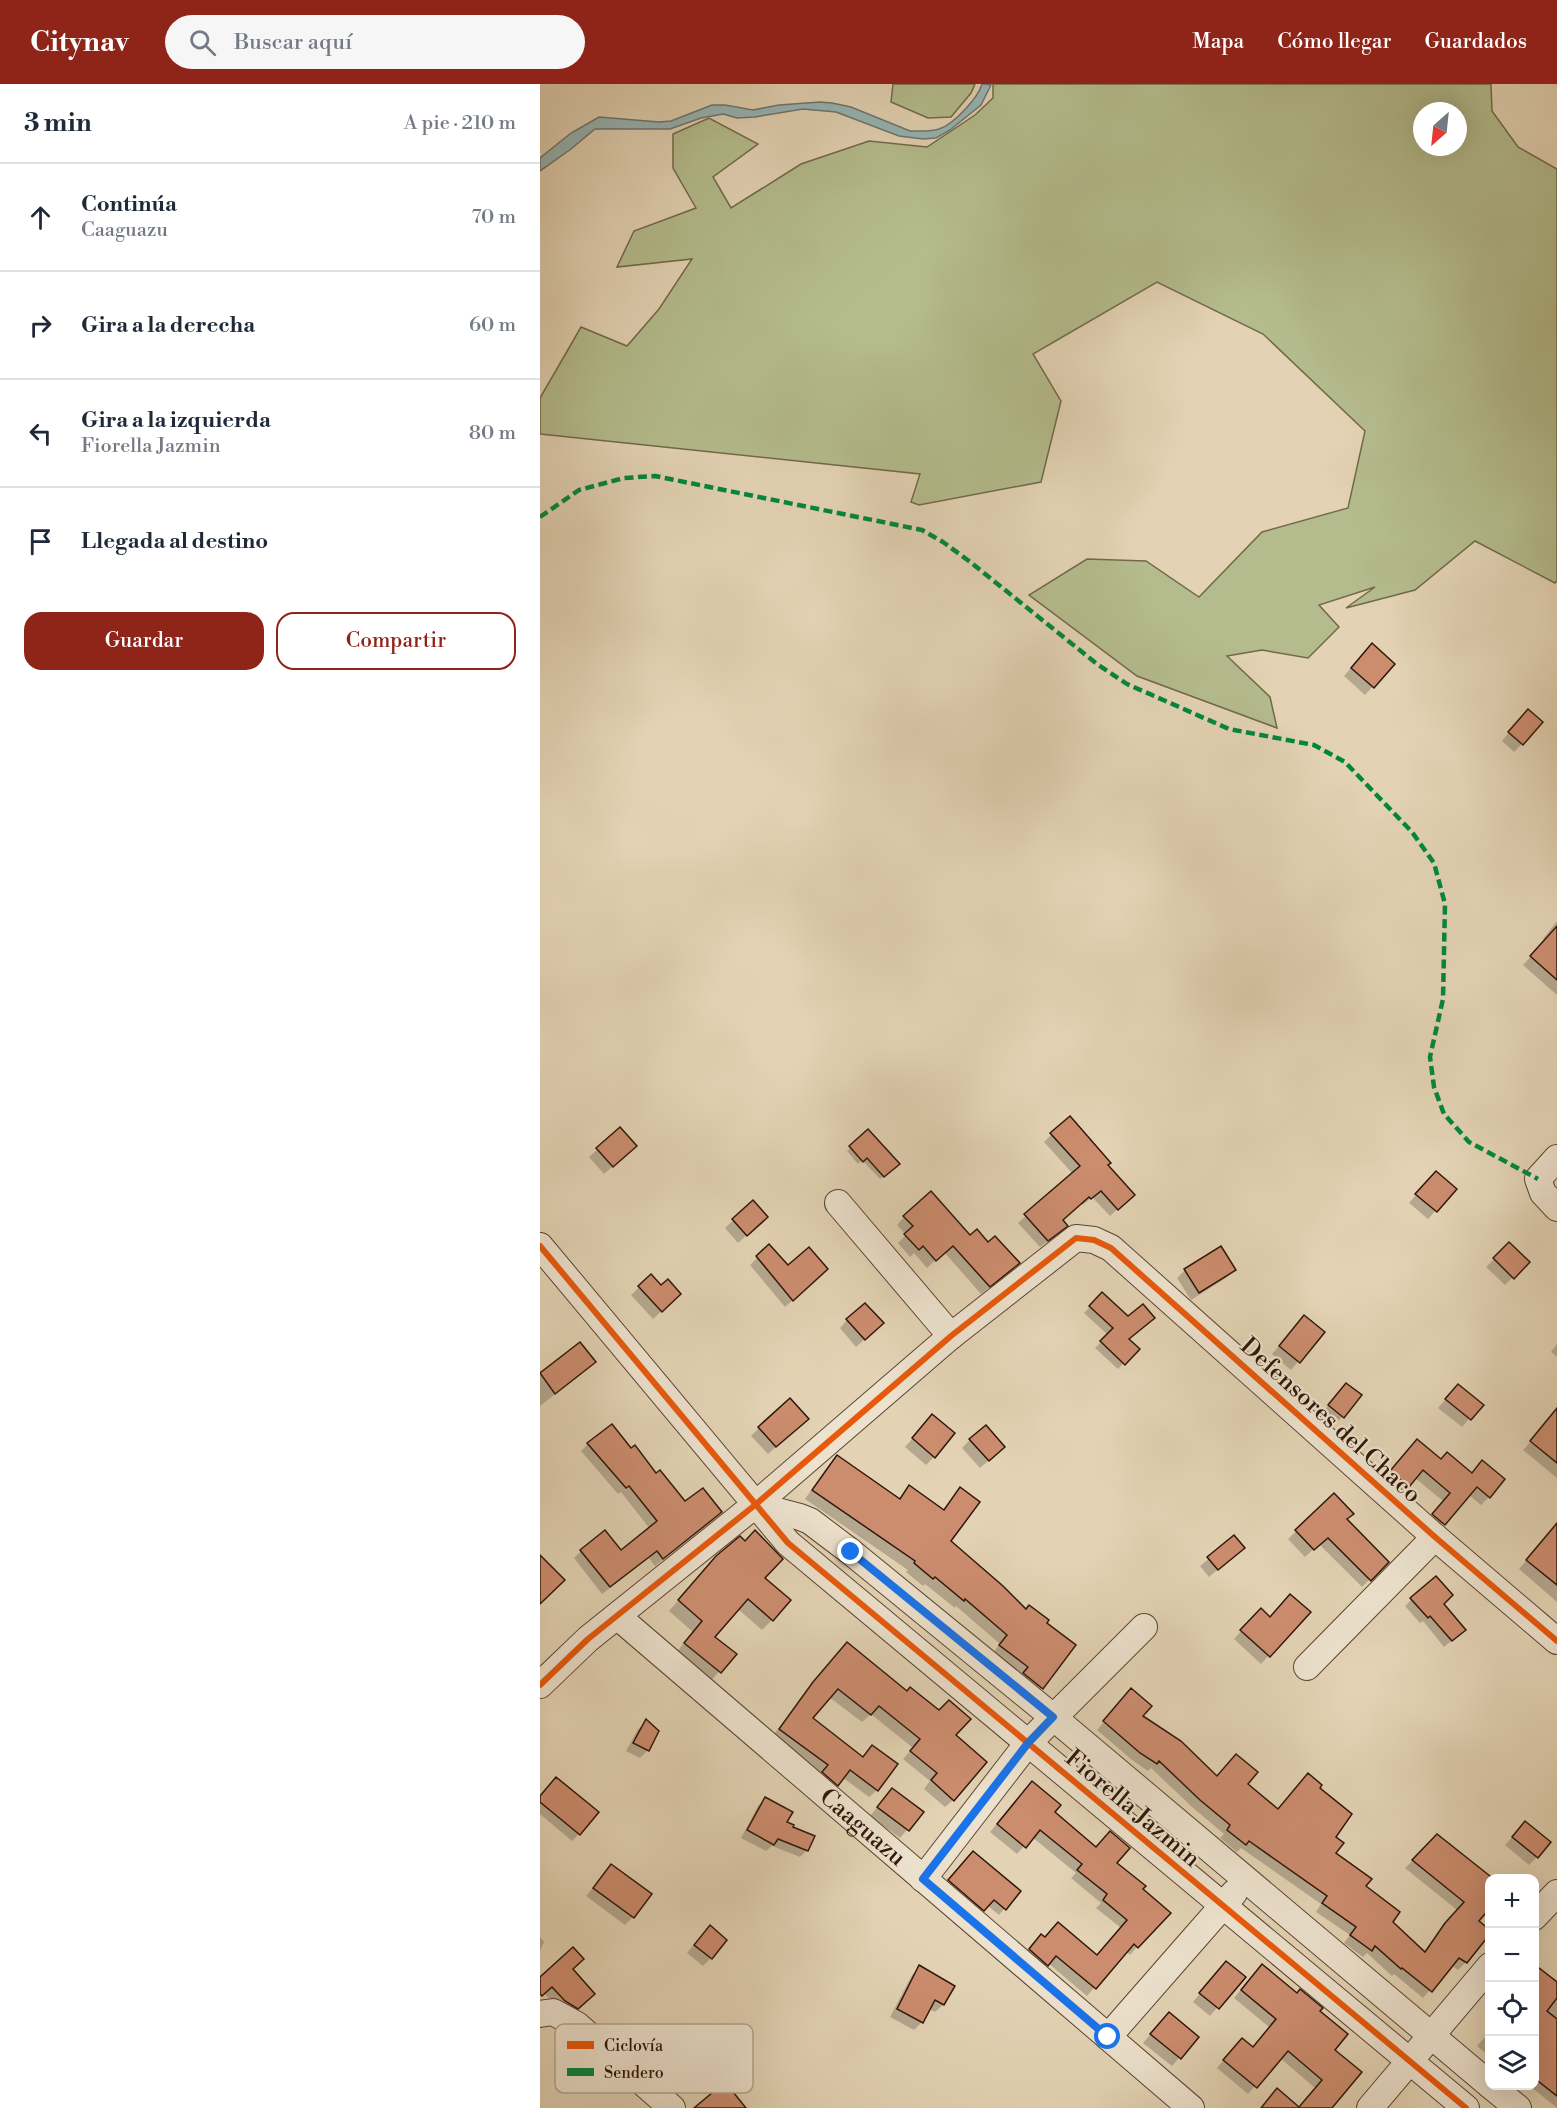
<!DOCTYPE html>
<html lang="es">
<head>
<meta charset="utf-8">
<style>
	body { margin:0; font-family:"Libre Bodoni",serif; background:#f6f6f7; color:#1f2937 }
	.controls { position:absolute; right:18px; bottom:18px; display:grid; overflow:hidden; border-radius:12px; box-shadow:0 6px 24px #0002 }
	.controls button { width:54px; height:54px; display:grid; place-items:center; padding:0; border:0; border-bottom:2px solid #e0e1e3; background:#fff; color:#1f2937; font:30px sans-serif }
	.compass { position:absolute; left:873px; top:18px; width:54px; height:54px; border-radius:50%; background:#fff; box-shadow:0 6px 24px #0002; rotate:207deg }
	.stop { position:absolute; width:18px; height:18px; margin:-14px; border:4px solid #1a73e8; border-radius:50%; background:#fff }
	.stop.end { background:#1a73e8; border-color:#fff; box-shadow:0 2px 6px #0008 }
	.list { margin:0; padding:0; list-style:none }
	h2 { display:flex; justify-content:space-between; align-items:center; height:78px; margin:0; padding:0 24px; font-size:26px }
	h2 small { font-size:20px; font-weight:400; color:#747a83 }
	.list li { display:grid; grid-template-columns:39px 1fr auto; gap:18px; align-items:center; box-sizing:border-box; height:108px; padding:0 24px; border-top:2px solid #e0e1e3 }
	.list b { display:block; font-size:22px; white-space:nowrap }
	.list p { margin:0; font-size:20px; white-space:nowrap; color:#747a83 }
	.list em { font-size:20px; font-style:normal; color:#747a83 }
	.actions { display:flex; gap:12px; padding:18px 24px }
	.actions a { flex:1; padding:14px 0; border:2px solid #8f2418; border-radius:18px; text-align:center; font-size:21px; color:#8f2418 }
	.actions .main { background:#8f2418; color:#fff }
	.icon { flex:none; width:33px; height:33px; fill:none; stroke:currentColor; stroke-width:2; stroke-linecap:round; stroke-linejoin:round }
	.map { position:relative; flex:none; width:1017px; height:2024px; overflow:hidden }
	header { display:flex; align-items:center; gap:36px; box-sizing:border-box; height:84px; padding:0 30px; background:#8f2418; color:#fff }
	header strong { font-size:28px }
	nav { display:flex; gap:33px; margin-inline-start:auto; font-size:21px }
	.search { width:420px; height:54px; background:#f6f6f7; display:flex; align-items:center; gap:15px; box-sizing:border-box; padding:0 21px; border-radius:33px; color:#747a83; font-size:22px }
	main { display:flex }
	aside { flex:1; background:#fff }
	.map>svg:first-child { display:block }
	.green { fill:#b4bc8d; stroke:#72694b; stroke-width:1.5; fill-rule:evenodd }
	.water { fill:#97b6b6; stroke:#6d7671; stroke-width:1.5 }
	.shadow { fill:#0003 }
	.building { fill:#cc8d6f; stroke:#2f1609; stroke-width:1.5 }
	.lines { fill:none; stroke-linecap:round; stroke-linejoin:round }
	.minor-casing { stroke:#5c4534; stroke-width:28 }
	.minor { stroke:#ede2ce; stroke-width:26 }
	.quiet { stroke:#00873e; stroke-width:4.5; stroke-dasharray:9 4.5; stroke-linecap:butt }
	.cycleway-casing { stroke:#ede2ce; stroke-width:10 }
	.cycleway { stroke:#e8590c; stroke-width:6 }
	.route { stroke:#1a73e8; stroke-width:8 }
	.labels { text-anchor:middle; stroke-width:4.5; stroke-linejoin:round; paint-order:stroke }
	.street-label { font-size:24px; fill:#2f1609; stroke:#ede2ce }
	.key { fill:#ede2ce; stroke:#b4a593; stroke-width:1.5 }
	.key-label { font-size:16px; fill:#2f1609 }
</style>
</head>
<body>
<header>
<strong>Citynav</strong>
<div class="search"><svg class="icon" aria-label="search" viewBox="0 0 24 24"><circle cx="10" cy="10" r="6"/><path d="M15 15l6 6"/></svg>Buscar aquí</div>
<nav><a>Mapa</a><a>Cómo llegar</a><a>Guardados</a></nav>
</header>
<main>
<aside>
<h2>3 min<small>A pie · 210 m</small></h2>
<ul class="list">
<li><svg class="icon" aria-label="ahead" viewBox="0 0 24 24"><path d="M12 20V5M6 11l6-6 6 6"/></svg><div><b>Continúa</b><p>Caaguazu</p></div><em>70 m</em></li>
<li><svg class="icon" aria-label="right" viewBox="0 0 24 24"><path d="M7 20v-9h11M14 6l5 5-5 5"/></svg><div><b>Gira a la derecha</b></div><em>60 m</em></li>
<li><svg class="icon" aria-label="left" viewBox="0 0 24 24"><path d="M17 20v-9H6M10 6l-5 5 5 5"/></svg><div><b>Gira a la izquierda</b><p>Fiorella Jazmin</p></div><em>80 m</em></li>
<li><svg class="icon" aria-label="arrive" viewBox="0 0 24 24"><path d="M6 21V4h12l-3 4 3 4H6"/></svg><div><b>Llegada al destino</b></div></li>
</ul>
<div class="actions"><a class="main">Guardar</a><a>Compartir</a></div>
</aside>
<div class="map">
<svg width="1017" height="2024" viewBox="0 0 1017 2024">
	<rect width="100%" height="100%" fill="#e3d3b4"/>
	<filter id="stains"><feTurbulence type="fractalNoise" baseFrequency=".00333" numOctaves="4"/><feColorMatrix values="0 0 0 0 .2 0 0 0 0 .09 0 0 0 0 .02 0 0 0 .5 -.17"/></filter>
	<radialGradient id="worn" r=".72"><stop offset=".6" stop-color="#630" stop-opacity="0"/><stop offset="1" stop-color="#630" stop-opacity=".3"/></radialGradient>
	<g class="green">
		<path d="M353,0H435L431,9L411,33L388,34L351,18Z"/>
		<path d="M453,0H951L952,27L978,63L1017,85V497L1015,499L935,457L875,506L806,524L835,503L779,521L799,543L768,574L722,566L687,572L730,613L737,644L597,592L489,511L547,475L606,477L659,513L722,448L808,424L825,347L723,250L617,198L493,270L521,317L501,398L379,421L371,418L380,390L0,350V314L41,243L87,262L119,225L152,175L77,183L94,147L156,124L133,84V50L169,34L218,60L173,93L191,124L261,80L329,57L387,63L435,31L453,14ZM882,27H918V63H882Z"/>
	</g>
	<path class="water" d="M442,0L451,1L441,21L410,46L396,54L383,55L359,52L296,28L263,25L215,33L197,34L183,30L161,34L130,45H55L31,65L0,87V74L31,49L59,33L119,38L131,37L172,21H185L213,26L239,21L280,18L292,19L311,23L370,47C379,47 390,48 399,45C413,41 438,14 442,0Z"/>
	<g class="shadow">
		<path d="M824,569L853,580L825,611L804,592Z"/>
		<path d="M980,635L982,660L974,668L962,657Z"/>
		<path d="M1017,837V911L983,881L1005,857L1003,855Z"/>
		<path d="M80,1045L87,1070L64,1090L49,1073Z"/>
		<path d="M328,1047L354,1084L340,1095L322,1076L318,1080L307,1067Z"/>
		<path d="M512,1050L566,1081L585,1118L570,1132L552,1113L543,1121L541,1119L522,1136L519,1149L500,1163L478,1139L533,1090L504,1058Z"/>
		<path d="M888,1097L915,1105L888,1135L869,1119Z"/>
		<path d="M213,1118L218,1141L198,1159L185,1144Z"/>
		<path d="M364,1133L429,1153L470,1187L441,1210L404,1168L387,1184L374,1169L370,1173L358,1159L366,1151L357,1141Z"/>
		<path d="M969,1160L988,1178L965,1201L946,1183Z"/>
		<path d="M229,1162L248,1184L279,1193L245,1223L210,1181Z"/>
		<path d="M680,1164L694,1186L686,1194L651,1216L637,1194L645,1186Z"/>
		<path d="M111,1192L131,1218L113,1235L91,1211Z"/>
		<path d="M562,1210L587,1256L597,1265L578,1285L555,1264L568,1251L544,1229Z"/>
		<path d="M764,1233L783,1248L751,1286L732,1270Z"/>
		<path d="M307,1236L334,1247L316,1263L300,1244Z"/>
		<path d="M40,1260L46,1286L0,1322V1291Z"/>
		<path d="M1017,1260V1273L1011,1268Z"/>
		<path d="M799,1309L802,1333L794,1341L781,1330Z"/>
		<path d="M910,1310L941,1321L922,1343L898,1324Z"/>
		<path d="M1017,1328V1394L983,1366Z"/>
		<path d="M392,1332L394,1373L386,1381L365,1363Z"/>
		<path d="M259,1343L228,1370L211,1352L219,1344Z"/>
		<path d="M430,1356L455,1371L440,1384L422,1364Z"/>
		<path d="M48,1360L91,1366L145,1419L180,1428L115,1482L109,1474L62,1510L34,1474L41,1467L81,1468L110,1445L81,1408L78,1410L41,1367Z"/>
		<path d="M869,1365L901,1376L907,1370L949,1413L941,1421L928,1410L896,1448L885,1439L903,1417L875,1394L860,1410L843,1396Z"/>
		<path d="M297,1373L358,1416L369,1403L402,1427L420,1405L409,1457L486,1527L534,1561L494,1613L452,1570L460,1560L416,1522L415,1524L385,1500L383,1502L366,1488L368,1486L265,1415L289,1381Z"/>
		<path d="M794,1411L805,1436L847,1478L822,1503L779,1460L765,1473L748,1455Z"/>
		<path d="M1017,1441V1518L979,1485Z"/>
		<path d="M694,1453L695,1471L669,1493L660,1482Z"/>
		<path d="M177,1473L223,1494L232,1536L222,1546L198,1525L173,1553L194,1570L170,1598L135,1570L153,1548L129,1527Z"/>
		<path d="M871,1516L902,1520L917,1552L904,1563L883,1537L880,1539L865,1522Z"/>
		<path d="M769,1528L721,1580L694,1555L713,1534L729,1535Z"/>
		<path d="M299,1568L414,1651L413,1716L405,1723L384,1705L390,1697L363,1675L373,1664L331,1630L322,1638L289,1613L271,1634L322,1674L332,1663L337,1706L329,1713L302,1693L289,1708L275,1697L281,1690L232,1653L265,1608Z"/>
		<path d="M584,1614L601,1633L677,1694L706,1700L738,1726L777,1705L794,1753V1770L824,1803L851,1838L884,1868L917,1826L865,1784L898,1752L950,1794L937,1837L949,1848L926,1878L918,1886L911,1881L883,1914L854,1890L852,1892L827,1869L823,1873L804,1859L810,1851L776,1828L781,1820L701,1764L697,1768L680,1754L684,1750L652,1723L611,1684L608,1687L592,1676L557,1646Z"/>
		<path d="M106,1638L108,1666L100,1674L86,1667L98,1645Z"/>
		<path d="M16,1695L39,1750L32,1757L0,1730V1712Z"/>
		<path d="M484,1707L575,1779L601,1806L597,1863L590,1871L586,1867L547,1912L508,1879L499,1888L482,1874L494,1860L557,1872L581,1844L556,1824L561,1819L531,1794L536,1789L492,1753L477,1770L450,1748Z"/>
		<path d="M345,1714L382,1728L360,1754L330,1732Z"/>
		<path d="M225,1715L267,1766L260,1773L232,1762L226,1767L201,1754L218,1722Z"/>
		<path d="M985,1739L997,1773L989,1781L965,1761Z"/>
		<path d="M427,1775L479,1807L459,1831L447,1821L437,1832L403,1803Z"/>
		<path d="M71,1782L93,1833L85,1841L46,1812Z"/>
		<path d="M162,1851L171,1874L163,1882L147,1869Z"/>
		<path d="M0,1853L4,1858L0,1867Z"/>
		<path d="M380,1883L413,1902L403,1921L395,1928L389,1925L382,1938L374,1946L350,1933L372,1891Z"/>
		<path d="M32,1885L46,1916L30,1931L18,1924L4,1909L0,1912V1895Z"/>
		<path d="M994,1886L1017,1899V2024L990,2002H994Z"/>
		<path d="M678,1887L703,1893L670,1932L653,1918Z"/>
		<path d="M715,1889L778,1928L793,1966L790,2024H722H759L775,2004L740,1974L708,2010L677,1984L694,1963L712,1964L729,1943L694,1914Z"/>
		<path d="M621,1938L657,1953L632,1982L603,1959Z"/>
		<path d="M950,1947V1973L937,1962Z"/>
	</g>
	<g class="building">
		<path d="M832,559L855,580L834,604L811,584Z"/>
		<path d="M988,625L1003,638L983,661L968,648Z"/>
		<path d="M1017,842V896L990,872Z"/>
		<path d="M530,1032L571,1079L568,1081L595,1111L578,1126L561,1107L551,1115L549,1113L523,1136L528,1142L508,1157L484,1130L540,1082L510,1049Z"/>
		<path d="M80,1043L97,1062L73,1083L56,1064Z"/>
		<path d="M328,1045L360,1080L344,1093L327,1074L323,1078L309,1062Z"/>
		<path d="M896,1087L917,1105L897,1128L875,1110Z"/>
		<path d="M391,1107L430,1151L437,1145L448,1158L455,1152L480,1179L450,1203L413,1162L396,1177L383,1162L379,1166L364,1150L373,1142L363,1132Z"/>
		<path d="M213,1116L228,1133L207,1152L192,1135Z"/>
		<path d="M969,1158L990,1178L974,1195L953,1174Z"/>
		<path d="M229,1160L248,1181L269,1163L288,1185L253,1217L216,1172Z"/>
		<path d="M681,1162L696,1186L659,1209L644,1185Z"/>
		<path d="M111,1190L121,1201L128,1195L141,1210L122,1228L98,1202Z"/>
		<path d="M562,1208L588,1232L603,1220L615,1234L589,1255L600,1265L585,1281L560,1257L573,1244L549,1222Z"/>
		<path d="M325,1219L344,1239L325,1256L306,1235Z"/>
		<path d="M764,1231L785,1248L760,1279L739,1262Z"/>
		<path d="M40,1258L56,1278L15,1310L0,1289Z"/>
		<path d="M806,1299L822,1311L804,1334L788,1321Z"/>
		<path d="M918,1300L944,1321L931,1336L905,1315Z"/>
		<path d="M250,1314L269,1335L236,1363L218,1343Z"/>
		<path d="M1017,1324V1379L990,1357Z"/>
		<path d="M392,1330L415,1349L395,1374L372,1354Z"/>
		<path d="M72,1340L91,1364L95,1361L116,1389L120,1386L145,1417L163,1404L182,1428L123,1475L117,1467L70,1503L40,1466L65,1446L81,1466L117,1437L89,1402L86,1404L47,1359Z"/>
		<path d="M446,1341L465,1363L449,1377L429,1355Z"/>
		<path d="M877,1355L901,1375L907,1368L932,1389L942,1376L965,1395L950,1414L937,1403L905,1441L892,1430L910,1409L883,1386L869,1403L850,1387Z"/>
		<path d="M297,1371L360,1415L369,1401L404,1426L420,1403L440,1418L411,1457L463,1502L486,1525L489,1521L509,1536L507,1539L536,1561L503,1605L483,1589L488,1583L459,1561L467,1551L425,1515L424,1517L395,1493L393,1495L374,1479L375,1477L272,1406Z"/>
		<path d="M794,1409L814,1430L807,1435L849,1478L831,1497L788,1454L774,1466L755,1446Z"/>
		<path d="M1017,1439V1501L986,1476Z"/>
		<path d="M215,1446L243,1475L225,1494L251,1516L233,1537L208,1515L175,1553L197,1570L181,1589L144,1559L162,1537L138,1516L176,1472L200,1452L205,1457Z"/>
		<path d="M694,1451L705,1464L678,1486L667,1473Z"/>
		<path d="M0,1471L25,1496L0,1520Z"/>
		<path d="M896,1492L913,1511L904,1520L926,1546L912,1557L890,1532L888,1534L870,1514Z"/>
		<path d="M750,1510L771,1528L730,1573L700,1546L721,1524L730,1533Z"/>
		<path d="M307,1558L367,1607L370,1603L399,1626L409,1616L431,1635L416,1651L447,1678L414,1717L391,1696L397,1689L370,1667L380,1655L339,1622L331,1631L298,1605L273,1634L323,1673L332,1661L358,1680L338,1707L310,1686L298,1702L282,1688L288,1681L239,1645L273,1598Z"/>
		<path d="M591,1604L612,1622L603,1632L641,1657L677,1692L696,1670L718,1688L708,1700L738,1725L768,1689L782,1701L780,1704L812,1730L796,1753L804,1759L796,1769L832,1795L826,1802L860,1828L853,1838L885,1868L905,1839L924,1818L872,1776L897,1750L950,1792V1824L939,1837L950,1846V1850L927,1879L919,1874L892,1908L862,1884L861,1885L835,1862L832,1867L810,1851L816,1843L782,1819L787,1812L709,1757L706,1761L687,1746L690,1741L660,1716L619,1677L617,1680L600,1669L563,1637Z"/>
		<path d="M106,1635L119,1647L109,1667L93,1659Z"/>
		<path d="M16,1693L59,1728L40,1751L0,1718V1712Z"/>
		<path d="M492,1697L521,1721L515,1728L556,1763L570,1747L590,1764L577,1779L606,1802L603,1805L631,1829L598,1864L594,1860L556,1905L516,1872L508,1882L489,1865L501,1850L505,1853L518,1838L557,1871L587,1836L563,1816L567,1810L537,1786L542,1780L500,1746L486,1764L457,1740Z"/>
		<path d="M352,1704L384,1728L369,1747L337,1723Z"/>
		<path d="M225,1713L253,1728L247,1738L254,1741L253,1743L275,1752L268,1767L238,1755L234,1761L207,1746Z"/>
		<path d="M985,1737L1011,1758L998,1774L972,1753Z"/>
		<path d="M433,1767L481,1807L466,1826L454,1816L444,1827L408,1796Z"/>
		<path d="M71,1780L112,1810L94,1834L53,1804Z"/>
		<path d="M170,1841L187,1856L172,1875L154,1861Z"/>
		<path d="M33,1863L44,1875L33,1885L55,1910L38,1925L25,1917L12,1903L2,1912L0,1910V1893Z"/>
		<path d="M686,1877L706,1893L679,1925L659,1909Z"/>
		<path d="M722,1880L757,1909L760,1905L783,1924L780,1927L808,1950L795,1966L822,1988L792,2024H721L737,2004L759,2023L782,1996L748,1967L717,2004L683,1976L702,1954L713,1963L736,1935L701,1906Z"/>
		<path d="M994,1880L1017,1898V1914L1007,1927L1017,1935V2012L994,1994Z"/>
		<path d="M379,1881L415,1902L404,1921L395,1916L383,1939L357,1925Z"/>
		<path d="M629,1928L659,1953L641,1975L610,1950Z"/>
		<path d="M185,1998L206,2024H154Z"/>
	</g>
	<g class="lines">
		<defs>
			<g id="minor">
				<path d="M1017,1074L998,1095L1003,1109L1017,1124"/>
				<path d="M298,1119L411,1252"/>
				<path d="M0,1162L248,1459L926,2024"/>
				<path d="M215,1421L260,1433L270,1437L311,1468L513,1633L950,2001"/>
				<path id="s1" d="M77,1532L651,2024"/>
				<path d="M767,1583L895,1453"/>
				<path d="M0,1601L48,1555L215,1421L411,1252L536,1154L554,1156L571,1164L895,1453L1017,1557"/>
				<path d="M383,1795L488,1659L604,1543"/>
				<path d="M994,1833L1017,1809"/>
				<path d="M0,1930L13,1928L37,1941L132,2024"/>
				<path d="M568,1953L694,1809"/>
				<path d="M951,2002L978,2024"/>
				<path d="M830,2024L950,1882"/>
			</g>
		</defs>
		<use href="#minor" class="minor-casing"/>
		<use href="#minor" class="minor"/>
		<path class="quiet" d="M0,433L39,406L84,394L115,392L382,446L403,458L429,477L557,580L587,600L689,645L774,661L805,678L872,748L894,779L905,820L903,915L890,973L894,1003L904,1030L929,1058L998,1095"/>
		<defs>
			<g id="cycleway">
				<path d="M0,1162L248,1459L926,2024"/>
				<path d="M0,1601L48,1555L215,1421L411,1252L536,1154L554,1156L571,1164L895,1453L1017,1557"/>
			</g>
		</defs>
		<use href="#cycleway" class="cycleway-casing"/>
		<use href="#cycleway" class="cycleway"/>
	</g>
	<g class="lines">
		<path class="route" d="M311,1468L513,1633L488,1659L383,1795L568,1953"/>
	</g>
	<g class="labels">
		<g class="street-label">
			<text transform="translate(791 1336) rotate(42)" y="8">Defensores del Chaco</text>
			<text transform="translate(593 1724) rotate(40)" y="8">Fiorella Jazmin</text>
			<text dy="8" stroke="none"><textPath href="#s1" startOffset="324">Caaguazu</textPath></text>
		</g>
	</g>
	<rect x="15" y="1940" width="198" height="69" rx="9" class="key"/>
	<rect x="27" y="1957" width="27" height="8" fill="#e8590c"/>
	<rect x="27" y="1984" width="27" height="8" fill="#00873e"/>
	<g class="key-label">
		<text x="64" y="1967">Ciclovía</text>
		<text x="64" y="1994">Sendero</text>
	</g>
	<rect width="100%" height="100%" filter="url(#stains)"/>
	<rect width="100%" height="100%" fill="url(#worn)"/>
</svg>
<div class="controls">
<button>+</button>
<button>−</button>
<button><svg class="icon" aria-label="locate" viewBox="0 0 24 24"><circle cx="12" cy="12" r="6"/><path d="M12 2v4M12 18v4M2 12h4M18 12h4"/></svg></button>
<button><svg class="icon" aria-label="layers" viewBox="0 0 24 24"><path d="M12 4l9 5-9 5-9-5zM3 14l9 5 9-5"/></svg></button>
</div>
<svg class="compass" viewBox="-18 -18 36 36"><path d="M0-13l5 13h-10z" fill="#e53935"/><path d="M0 13l5-13h-10z" fill="#747a83"/></svg>
<div class="stop" style="left:568px;top:1953px"></div>
<div class="stop end" style="left:311px;top:1468px"></div>
</div>
</main>
</body>
</html>
